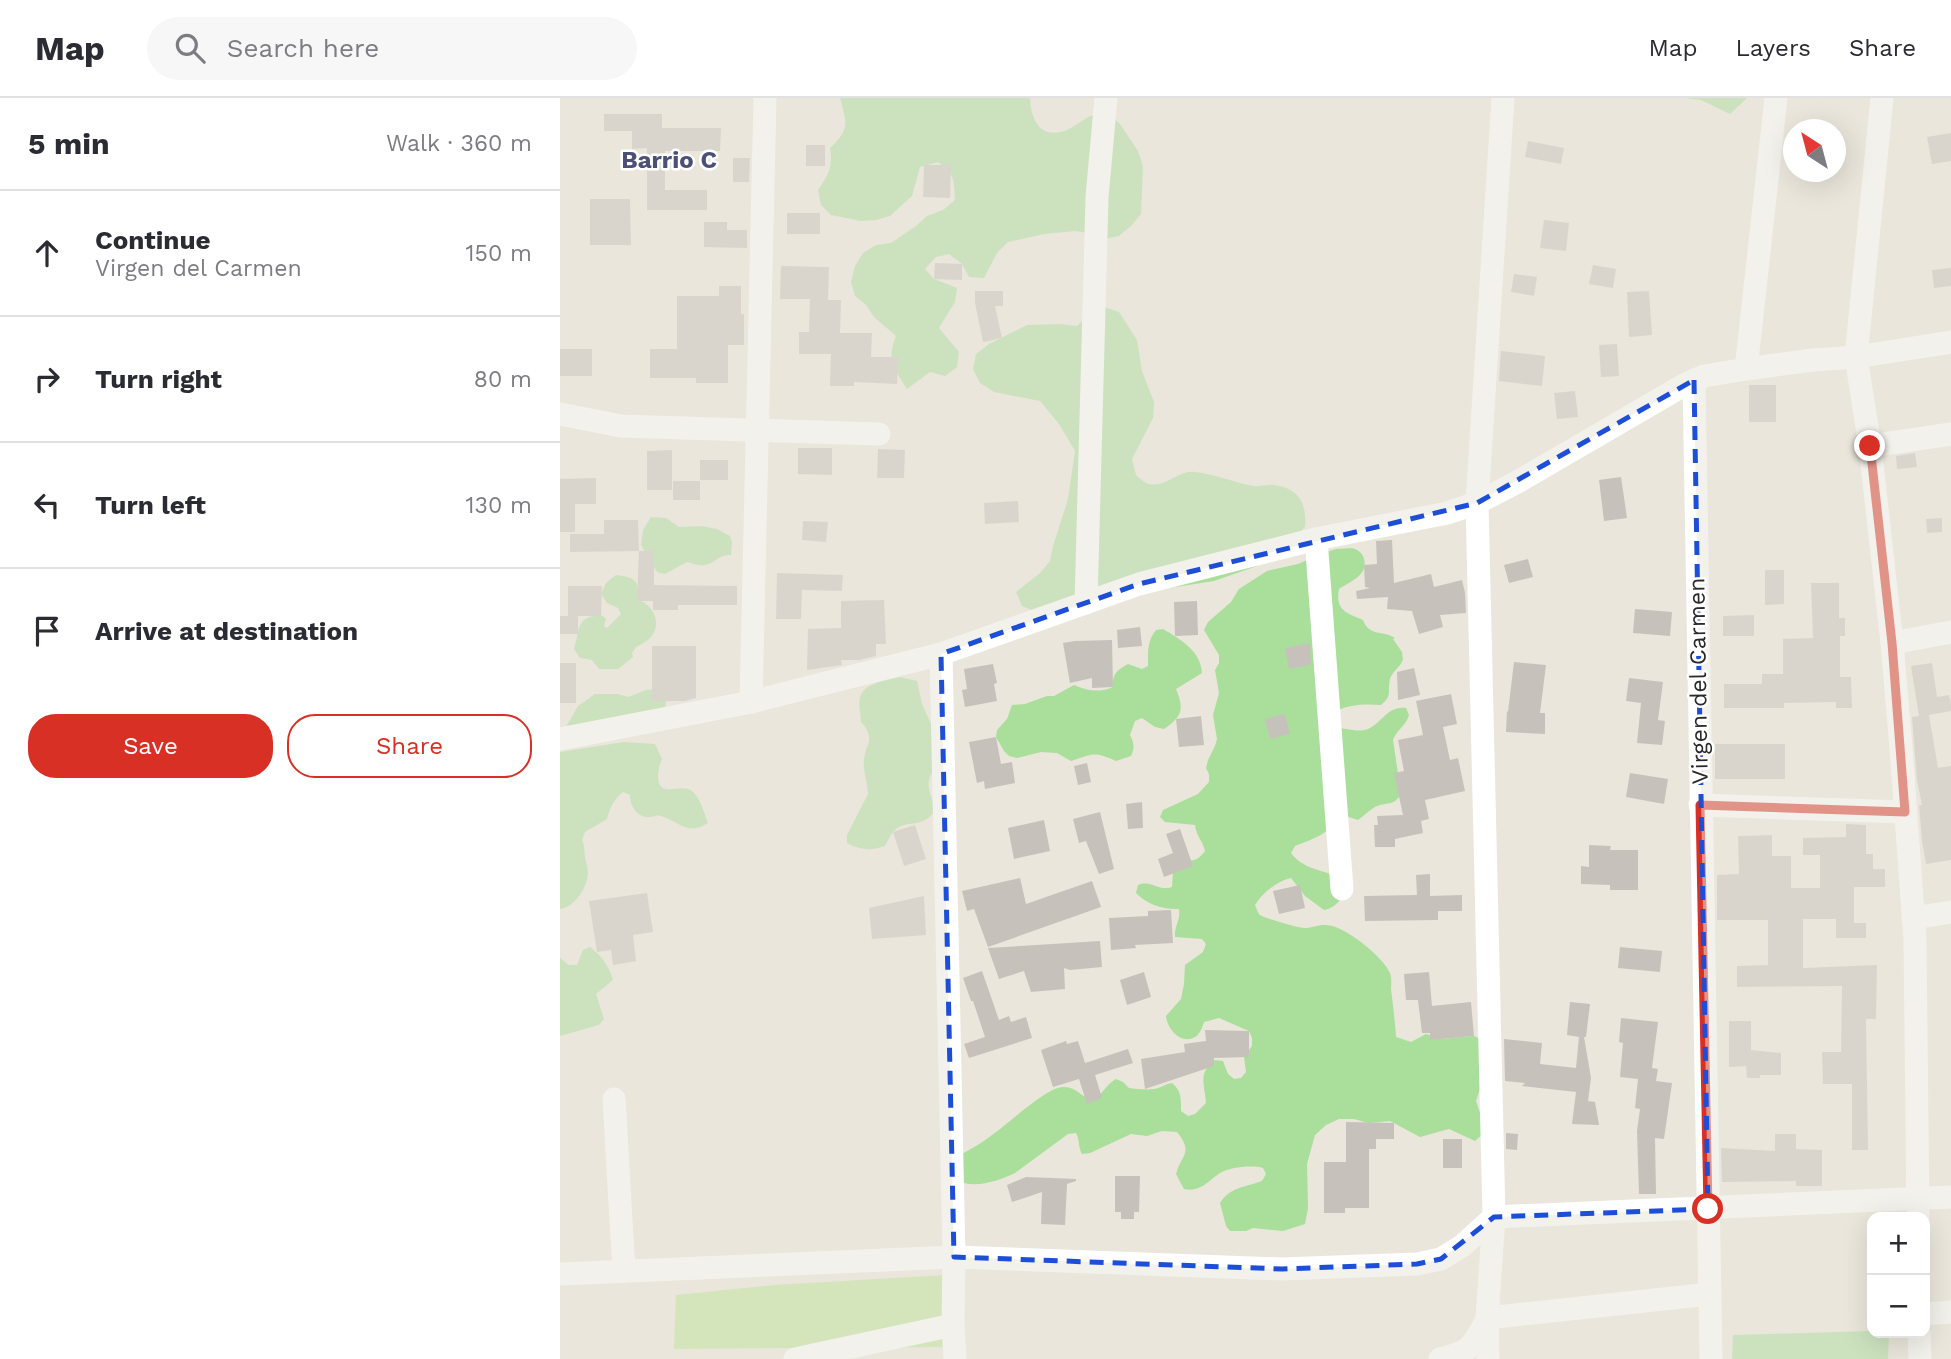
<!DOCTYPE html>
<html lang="en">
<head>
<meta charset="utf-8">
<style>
	body { margin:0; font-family:"Work Sans",sans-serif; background:#f7f7f7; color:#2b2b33 }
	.controls { position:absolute; right:21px; bottom:21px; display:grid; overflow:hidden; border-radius:14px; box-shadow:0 7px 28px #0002 }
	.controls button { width:63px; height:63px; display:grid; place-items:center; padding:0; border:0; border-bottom:2px solid #e1e1e2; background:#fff; color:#2b2b33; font:35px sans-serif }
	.compass { position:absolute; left:1223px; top:21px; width:63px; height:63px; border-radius:50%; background:#fff; box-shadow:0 7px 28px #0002; rotate:324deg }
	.stop { position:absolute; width:21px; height:21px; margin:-16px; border:5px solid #d93025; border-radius:50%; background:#fff }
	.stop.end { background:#d93025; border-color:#fff; box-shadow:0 2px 7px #0008 }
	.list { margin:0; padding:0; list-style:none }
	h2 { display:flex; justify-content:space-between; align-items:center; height:91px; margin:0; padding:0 28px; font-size:30px }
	h2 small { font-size:23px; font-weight:400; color:#7c7c81 }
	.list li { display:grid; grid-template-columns:46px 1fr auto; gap:21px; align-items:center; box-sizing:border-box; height:126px; padding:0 28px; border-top:2px solid #e1e1e2 }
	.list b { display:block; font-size:26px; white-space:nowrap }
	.list p { margin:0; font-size:23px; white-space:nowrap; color:#7c7c81 }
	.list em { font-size:23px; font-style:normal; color:#7c7c81 }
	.actions { display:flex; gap:14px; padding:21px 28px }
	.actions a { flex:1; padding:16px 0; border:2px solid #d93025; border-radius:28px; text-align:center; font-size:24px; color:#d93025 }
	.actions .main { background:#d93025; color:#fff }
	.icon { flex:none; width:38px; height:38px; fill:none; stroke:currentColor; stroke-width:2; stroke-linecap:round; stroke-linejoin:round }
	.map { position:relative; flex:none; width:1391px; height:1261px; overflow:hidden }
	header { display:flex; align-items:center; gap:42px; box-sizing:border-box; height:98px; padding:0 35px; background:#fff; border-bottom:2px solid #e1e1e2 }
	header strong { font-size:33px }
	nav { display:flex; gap:38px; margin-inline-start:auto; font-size:24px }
	.search { width:490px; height:63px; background:#f7f7f7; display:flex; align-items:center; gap:18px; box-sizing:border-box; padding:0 24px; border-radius:38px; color:#7c7c81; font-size:26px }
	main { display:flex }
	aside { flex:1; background:#fff }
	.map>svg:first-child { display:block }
	.green { fill:#a9de9b }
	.pitch { fill:#bae597 }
	.building { fill:#c6c2bb }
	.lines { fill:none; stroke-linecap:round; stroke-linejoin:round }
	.minor { stroke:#fff; stroke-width:23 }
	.route { stroke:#d93025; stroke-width:9 }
	.marked { fill:none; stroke:#1d4ed8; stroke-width:5; stroke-dasharray:14 9; stroke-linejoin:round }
	.labels { text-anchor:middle; stroke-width:5; stroke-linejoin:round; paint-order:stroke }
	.street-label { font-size:23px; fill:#292929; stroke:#fff }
	.neighbourhood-label { font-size:24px; font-weight:bold; fill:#4c4f76; stroke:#fff }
</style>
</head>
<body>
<header>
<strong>Map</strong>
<div class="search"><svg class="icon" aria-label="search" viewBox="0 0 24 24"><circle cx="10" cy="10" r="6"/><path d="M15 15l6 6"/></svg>Search here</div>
<nav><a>Map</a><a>Layers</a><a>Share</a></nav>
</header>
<main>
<aside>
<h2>5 min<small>Walk · 360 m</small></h2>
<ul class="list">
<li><svg class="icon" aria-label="ahead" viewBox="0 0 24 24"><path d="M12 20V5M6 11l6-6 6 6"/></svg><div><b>Continue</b><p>Virgen del Carmen</p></div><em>150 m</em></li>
<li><svg class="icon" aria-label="right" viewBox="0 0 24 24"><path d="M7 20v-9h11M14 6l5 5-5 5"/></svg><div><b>Turn right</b></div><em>80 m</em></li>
<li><svg class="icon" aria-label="left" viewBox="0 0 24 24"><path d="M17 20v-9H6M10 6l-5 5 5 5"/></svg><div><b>Turn left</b></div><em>130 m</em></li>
<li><svg class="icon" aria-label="arrive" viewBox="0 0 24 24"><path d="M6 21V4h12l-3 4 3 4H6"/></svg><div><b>Arrive at destination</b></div></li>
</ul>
<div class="actions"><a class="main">Save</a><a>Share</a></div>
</aside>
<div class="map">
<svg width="1391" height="1261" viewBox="0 0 1391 1261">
	<rect width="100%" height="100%" fill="#eae6db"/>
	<g class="green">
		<path d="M280,0H470C471,23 481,42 507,32C516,28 523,21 531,18C536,16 543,16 548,15L560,26L578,53L583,68L581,116L571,128L559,138L544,141L529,135L515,133L484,136L448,144L437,155L424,180L409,179L402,166L389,156L376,159L365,171L374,181L397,190L395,204L379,230L399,254L397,269L385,278L370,274L347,291C334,270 326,263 336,238L314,219L306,207L295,198L291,184L295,168L303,155L316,147L331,145L356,128L367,118L383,112L395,102C394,82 395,76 378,64L360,69L352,98L330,118L316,122L301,123L271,117L261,107L258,92C269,76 273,69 270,50C290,31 287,26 280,0Z"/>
		<path d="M1125,0H1187L1170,16L1141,2Z"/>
		<path d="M544,209L559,214L577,242L582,273L594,304L593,320L572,361L576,377C579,380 585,385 589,386C606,390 618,372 635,374C654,376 673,384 693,388C700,389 707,386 714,387C739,390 747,406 745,429L735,439L697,468L654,483L596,492L538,511L476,514L462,508L456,494L480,475L490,463L493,448L508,401L515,353L499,326L480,303L434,294L420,285L413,271L416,256L429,246L467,227L500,226L517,228L528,217Z"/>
		<path d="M91,419L106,420L119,429L141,428L157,431L170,438L172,444L171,457C157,457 155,466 144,467C139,468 132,465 127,464L105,476L97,474L81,447L83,432Z"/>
		<path d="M792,450C798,452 802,454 804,461C808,478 790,483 779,491C775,512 786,515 803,522C809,539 823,532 835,540L833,541L842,554L843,562C840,569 832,574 830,581C827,594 833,597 821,607C806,606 786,606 774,615V629C784,630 798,635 808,631C823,624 828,607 846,610L849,617C846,628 837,631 833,642L841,696C834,708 828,704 817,708C810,711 804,718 798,722L783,717C764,738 760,738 735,748L731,755C741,769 759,772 774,777L782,798C778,806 773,810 764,812L745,798L731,780C717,783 702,795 695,807C697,812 697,813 700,817C704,820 741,831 746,830C756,829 761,825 772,828C789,832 823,859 830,875C832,880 831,885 831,891C833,907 835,923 836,939L851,944L866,936L881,941L914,938L927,944L921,988L916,1003L926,1033L915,1043L889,1031L860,1039L830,1023L808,1025L794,1021H779L766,1027L755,1037L747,1066L748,1110L745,1126L723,1133L693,1130L686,1133H670L666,1128L660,1105C670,1089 686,1089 702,1083L706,1076L703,1070C693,1067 674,1069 664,1073C649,1080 643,1095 624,1091L616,1076C621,1057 634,1055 617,1034L602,1033L587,1038L571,1036L530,1055L522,1056C518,1049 520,1042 516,1035L508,1036L455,1075C441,1082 420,1089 404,1085L396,1072L400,1057C411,1051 422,1045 432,1037C448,1026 487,989 503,989C516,988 521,999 532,1002C543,997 546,986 556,981L563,984L569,990C576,991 586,992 594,991C601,990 605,986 612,985C622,993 621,1002 621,1013L628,1018L635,1016L646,1005C645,987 637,975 655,962L663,963L668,976L674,981L681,980L686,974L684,959L692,948V940L689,933L659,920L644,924C642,930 640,936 635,939C621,947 607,931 606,918L621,901L624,886L625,867L643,854L646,846L642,841L615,839C614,829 621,821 619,811C604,812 586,806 576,795L578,787C592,781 598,794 612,789L613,774L625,763C635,763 639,761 645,753C643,743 636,738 635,727L605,724L600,719L603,712L638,696L649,684V676L646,670L648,662L655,648L657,641L653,617L659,595L655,572L659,565V557L644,532L648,524L671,504L679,491L707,473L738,466L760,456L776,451Z"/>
		<path d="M56,477C77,479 78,484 81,503C94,509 102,526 91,539C87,544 81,546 76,549L72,555L73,559L58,571H39L32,562L20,560L14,551C20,532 16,516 43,518L46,521L44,528L47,530L61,516L58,510L47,505L41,496L46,485Z"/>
		<path d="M603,531C620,541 641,553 642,575L616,591C624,611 623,618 604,631L595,629L582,620L575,623L570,637C574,645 575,649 571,658L556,663C533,653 534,656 511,663L497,655L481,654L457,660L449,658L444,653L436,639L437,632L447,621L452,607L465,606L487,598H494L514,587C527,593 539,595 553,589C552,576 557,572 568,566L582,571L588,568C588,554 587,543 596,532Z"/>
		<path d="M340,579L357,583L362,606L371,626L375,670C361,689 374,696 374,714C360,732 347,720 334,733C330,737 328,743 325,748C312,753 299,752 287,745V737L308,696C308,683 301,670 305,656C306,649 310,646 309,639C308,633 306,629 301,624C301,617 298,608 300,600C303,585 328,582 340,579Z"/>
		<path d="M98,591L106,601L105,617L3,634L18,608L35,596H58L68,599L86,592Z"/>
		<path d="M64,644L95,646L102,661C99,667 99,671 98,677C97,703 122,683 133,694C141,701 144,715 148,725C127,738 120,724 101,718C91,716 100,718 90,719C77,720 70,708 70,697L63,694C53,702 50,710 47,721L25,734L22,742C25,748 24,752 25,759C26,765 28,770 28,776C26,791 15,809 0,811V654Z"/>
		<path d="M30,849C40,856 50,869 53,882L36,896L44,921L39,927L0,938V860L9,867H17L23,852Z"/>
		<path d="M1312,1233V1235H1329L1328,1261H1172L1173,1237Z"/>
	</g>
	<path class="pitch" d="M386,1177L390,1249L114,1251L116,1197L214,1187Z"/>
	<g class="building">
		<path d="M44,16H102V30H161L160,53H105V92H147V112H87V50L72,51V33H44Z"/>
		<path d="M1391,35V63L1372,66L1367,39Z"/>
		<path d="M968,43L1004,50L1001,66L965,59Z"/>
		<rect x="246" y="47" width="19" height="21"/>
		<path d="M173,60H190L189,84H173Z"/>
		<path d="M364,67H391L390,100L363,99Z"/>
		<path d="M30,101H70L71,147H30Z"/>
		<rect x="227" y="115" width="33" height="21"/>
		<path d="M984,122L1009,125L1006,153L980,150Z"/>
		<path d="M144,124H167V132H187V150L144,149Z"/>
		<path d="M375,165L402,166V182L374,181Z"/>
		<path d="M1033,167L1056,171L1053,190L1029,186Z"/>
		<path d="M221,168L269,169L268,202H281L280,235H312L311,259H338L337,286L294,284V288H270L271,256H239V234H249L250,201H220Z"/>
		<path d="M1391,170V188L1374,190L1372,172Z"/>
		<path d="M954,176L977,179L974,198L951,194Z"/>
		<path d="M159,188H181V216H184V247H168V285H136V280H90V251H117V198H159Z"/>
		<path d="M415,193H443V208H435L442,240L423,244L415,205Z"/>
		<path d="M1089,193L1092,237L1069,239L1067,194Z"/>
		<path d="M1057,246L1059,278L1041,279L1039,247Z"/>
		<rect x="0" y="251" width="32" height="27"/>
		<path d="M941,253L985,258L982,288L939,283Z"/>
		<rect x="1189" y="287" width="27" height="37"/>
		<path d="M1015,293L1018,319L997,321L994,295Z"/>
		<path d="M238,350H272V377L238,376Z"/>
		<path d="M318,351L345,352L344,380H317Z"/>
		<path d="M112,352V392H87V353Z"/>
		<path d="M1355,355L1357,369L1337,371L1336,358Z"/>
		<rect x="140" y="362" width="28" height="20"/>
		<path d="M1061,379L1067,420L1044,423L1039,382Z"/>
		<path d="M36,380V406H15V434H0V381Z"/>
		<rect x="113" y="383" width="27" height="19"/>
		<path d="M458,403L459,424L425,426L424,405Z"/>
		<path d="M1382,420V434L1367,435L1366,421Z"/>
		<path d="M44,422H78L79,453L10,454V436H44Z"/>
		<path d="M243,423L268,424L266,444L242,442Z"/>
		<path d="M832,442L834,485L871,476L874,489L902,482L905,495L906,515L880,517L883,529L859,536L852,513L827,511L828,499L797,501L796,493L810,490L805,489L804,467L817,466L816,443Z"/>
		<path d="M79,453H94V487L177,488V507H118V512H93V503H77Z"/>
		<path d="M968,461L973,479L949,485L944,467Z"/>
		<path d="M1205,472H1224V506L1205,507Z"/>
		<path d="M217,475L283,477L282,493L242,492L241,521H216Z"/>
		<path d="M1251,485H1279V520H1285V538H1280V579H1291L1292,610H1276V604L1224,605V610H1164V586H1202V576H1223V541L1253,540Z"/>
		<path d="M8,488H42L41,518H8Z"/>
		<path d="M324,502L326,546H316V558L299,562H281L282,567L247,572L248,531L281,530V503Z"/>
		<path d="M637,503L638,537L615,538L614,504Z"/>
		<path d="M1075,511L1112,514L1110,538L1073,535Z"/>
		<path d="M1194,517V538H1163V518Z"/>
		<rect x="0" y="518" width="18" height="18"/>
		<path d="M580,529L582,548L558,550L557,532Z"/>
		<path d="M552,542L553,589L532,590V580L510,585L503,545L515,543Z"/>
		<path d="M750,545L751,567L729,571L725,550Z"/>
		<path d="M92,548H136V600L125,603H92Z"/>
		<path d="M954,564L986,567L980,615H985V636L946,634L947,613L948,614Z"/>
		<rect x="0" y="565" width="16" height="40"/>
		<path d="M1372,565L1377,599L1389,597L1391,606V613L1369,617L1378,670L1391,668V762L1366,766L1362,743L1359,707H1362L1357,682L1352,619L1359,618L1351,568Z"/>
		<path d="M433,566L437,585L434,586L437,603L405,609L402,592L407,591L404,571Z"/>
		<path d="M854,570L860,597L838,602L837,574Z"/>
		<path d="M1069,580L1103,584L1098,622L1105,623L1102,647L1077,645L1081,605L1066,603Z"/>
		<path d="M891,596L897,626L883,629L890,662L898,660L905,693L865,702L869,721L861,723L863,735L835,741V749H815L814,727H818L817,718L843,717L834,675L844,673L838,642L863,637L856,603Z"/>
		<path d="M725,616L730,636L710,641L705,621Z"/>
		<path d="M641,618L644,647L619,649L616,621Z"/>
		<path d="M436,639L441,666L452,664L455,685L425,691L424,683L417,685L409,644Z"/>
		<rect x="1155" y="646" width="70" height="35"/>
		<path d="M527,665L531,684L518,687L514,668Z"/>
		<path d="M1070,675L1108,681L1104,706L1066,699Z"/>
		<path d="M582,704L583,730L568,731L566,706Z"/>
		<path d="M540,714L554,771L539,776L526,743L519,745L513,721Z"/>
		<path d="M484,722L490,753L454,761L448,730Z"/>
		<path d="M1286,726L1306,727V756H1313V771H1325V789H1294V825H1306V840H1276V821H1243V870L1317,867L1316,921H1306L1308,1052H1292V986H1263L1262,954H1281L1282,888L1177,889V868L1208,867V822H1157V777L1179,776L1178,738L1212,737V758H1231V790H1260V757H1243V740L1286,739Z"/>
		<path d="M355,727L366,761L344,768L333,734Z"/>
		<path d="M620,731L633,768L604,779L598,761L613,755L606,736Z"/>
		<path d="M1029,747L1051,748L1050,752H1078V792H1050V787L1021,786V768L1029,769Z"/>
		<path d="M870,776V798L902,797V813H878V822L805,823L804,798L857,797L856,777Z"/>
		<path d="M460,780L466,806L532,783L541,809L428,849L414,811L407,813L402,793Z"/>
		<path d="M740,787L745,810L719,816L713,793Z"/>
		<path d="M87,795L93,834L73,837L76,863L53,867L51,852L37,854L29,803Z"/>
		<path d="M364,798L366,837L312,841L309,810Z"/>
		<path d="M611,812L613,845L575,847L576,850L551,852L549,820L588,818V813Z"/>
		<path d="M540,843L542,869L510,872L504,870L505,891L471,894L464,873L439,881L428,850Z"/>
		<path d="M1060,849L1102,853L1100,874L1058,870Z"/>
		<path d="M422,873L439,922L449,918L451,924L466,919L472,940L409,960L404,946L425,939L413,903H411L403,880Z"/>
		<path d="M584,874L591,899L567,907L560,882Z"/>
		<path d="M869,874L872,908L911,904L914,938L870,942V935H862L858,902H846L844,876Z"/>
		<path d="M1010,904L1030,906L1026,939H1024L1031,980L1028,1003L1035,1004L1039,1027L1012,1026L1016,994L962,988L965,985L945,983L944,941L982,945L980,966L1016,970L1019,939L1007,937Z"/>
		<path d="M1061,920L1098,924L1092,970L1098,971L1096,983L1112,985L1104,1041L1095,1040L1096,1096H1079L1077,1033L1080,1011L1075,1010L1078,981L1060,979L1063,945L1059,944Z"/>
		<path d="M1169,923H1191V952L1221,955V977H1200V980H1187L1186,968L1169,969Z"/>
		<path d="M645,932L689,933V959L654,960V968L585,991L581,961L625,954L624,946L646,943Z"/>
		<path d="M506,943L507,946L518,943L525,965L568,951L573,965L535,977L542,1000L527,1006L519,981L493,989L481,952Z"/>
		<path d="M786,1024L834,1025V1041H816V1051H809V1110H785V1115H764V1064H786Z"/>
		<path d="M946,1035L958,1036L957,1052L946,1051Z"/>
		<path d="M1215,1036H1236V1051L1262,1052V1088H1236V1083L1162,1084L1161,1050L1215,1053Z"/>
		<rect x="883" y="1041" width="19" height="29"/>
		<path d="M555,1078H580L579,1114H574V1121H561V1114H555Z"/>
		<path d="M466,1079L516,1081V1083L507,1086L505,1127L481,1126L482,1094L452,1104L447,1087Z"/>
	</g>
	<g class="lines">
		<g class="minor">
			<path d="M1322,0L1296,259L1310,348L1332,545L1341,650L1355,842L1358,1119"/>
			<path d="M1186,271L1216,0"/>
			<path d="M1134,282L1151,1261"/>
			<path d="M0,316L61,328L319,336"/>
			<path d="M1310,348L1391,336"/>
			<path d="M756,441L782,791"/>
			<path d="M526,505L537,99L546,0"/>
			<path d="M1332,545L1391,534"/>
			<path d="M381,556L394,1159L393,1227L395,1261"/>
			<path d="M191,604L205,0"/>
			<path d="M0,641L191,604L381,556L579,486L756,441L887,415L917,405L959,383L1124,287L1144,278L1186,271L1253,262L1296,259L1391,244"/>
			<path d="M1140,707L1345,714"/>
			<path d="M1353,820L1391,814"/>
			<path d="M54,1001L63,1157L65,1173"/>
			<path d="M0,1176L394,1159L722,1171L857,1166L881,1161L902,1148L934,1119L1391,1099"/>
			<path d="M1365,1216L1391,1214"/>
			<path d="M927,1220L1150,1196"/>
			<path d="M1359,1235L1360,1261"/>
			<path d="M235,1261L393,1227"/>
			<path d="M880,1261C911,1254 913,1248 927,1221"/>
			<path d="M928,1261L927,1220L934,1119L917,405L943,0"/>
		</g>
	</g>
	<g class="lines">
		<path class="route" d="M1148,1111L1140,707L1345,714L1332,545L1310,348"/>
	</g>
	<path d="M0 0H1391V1261H0ZM1134,282L1148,1111L934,1119L881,1161L857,1166L722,1171L394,1159L381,556L579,486L917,405Z" fill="#eae6db" fill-opacity=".55" fill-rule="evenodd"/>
	<path class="marked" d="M1134,282L1148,1111L934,1119L881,1161L857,1166L722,1171L394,1159L381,556L579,486L917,405Z"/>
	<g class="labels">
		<g class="street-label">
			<text transform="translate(1138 583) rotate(-91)" y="8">Virgen del Carmen</text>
		</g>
		<g class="neighbourhood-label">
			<text x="109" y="70">Barrio C</text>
		</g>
	</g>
</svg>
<div class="controls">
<button>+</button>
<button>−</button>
</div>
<svg class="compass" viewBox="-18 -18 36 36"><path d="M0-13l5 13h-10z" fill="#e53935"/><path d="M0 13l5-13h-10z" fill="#7c7c81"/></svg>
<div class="stop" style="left:1148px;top:1111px"></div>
<div class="stop end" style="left:1310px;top:348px"></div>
</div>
</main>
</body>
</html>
